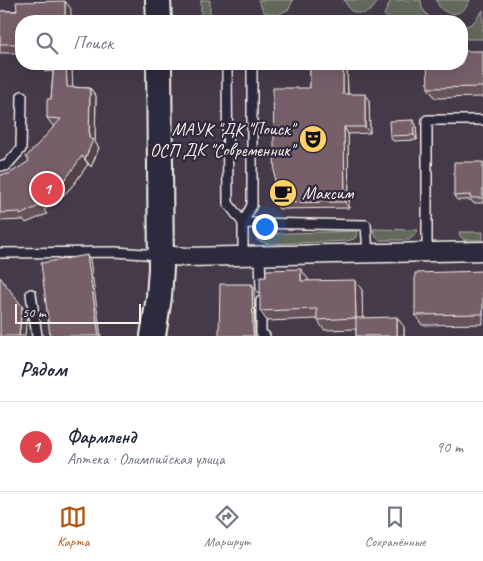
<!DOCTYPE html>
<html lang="ru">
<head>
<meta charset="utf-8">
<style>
	body { margin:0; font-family:Caveat,sans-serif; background:#f2f2f3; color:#1f2937 }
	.scale { position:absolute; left:15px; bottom:12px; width:126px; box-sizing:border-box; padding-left:5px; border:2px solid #f4f1e8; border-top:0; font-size:14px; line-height:18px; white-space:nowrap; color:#f4f1e8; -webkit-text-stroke:4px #2f2a3d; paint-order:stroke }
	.you { position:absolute; left:264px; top:226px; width:18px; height:18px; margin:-12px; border:4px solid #fff; border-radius:50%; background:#1a73e8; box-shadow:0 0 0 8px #1a73e833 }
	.badge { display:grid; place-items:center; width:32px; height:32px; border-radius:50%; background:#b45309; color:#fff; font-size:16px; font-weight:700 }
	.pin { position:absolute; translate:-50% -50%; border:2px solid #fff; box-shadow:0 1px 5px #0006 }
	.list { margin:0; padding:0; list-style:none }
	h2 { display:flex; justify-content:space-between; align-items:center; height:65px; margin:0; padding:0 20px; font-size:21px }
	h2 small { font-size:16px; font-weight:400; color:#747a83 }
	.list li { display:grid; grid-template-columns:32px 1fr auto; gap:15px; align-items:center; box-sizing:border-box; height:90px; padding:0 20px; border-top:1px solid #e0e1e3 }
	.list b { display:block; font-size:19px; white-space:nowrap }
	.list p { margin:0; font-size:16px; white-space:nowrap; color:#747a83 }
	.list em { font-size:16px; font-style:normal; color:#747a83 }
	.icon { flex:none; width:28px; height:28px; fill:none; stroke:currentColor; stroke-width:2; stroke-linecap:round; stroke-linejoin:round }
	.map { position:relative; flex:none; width:483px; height:336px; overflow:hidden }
	.search { position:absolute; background:#fff; box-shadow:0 5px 20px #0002; left:15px; right:15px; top:15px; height:55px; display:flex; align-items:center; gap:12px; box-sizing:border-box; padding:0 18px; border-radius:20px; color:#747a83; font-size:19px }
	.sheet { height:155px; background:#fff }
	nav { display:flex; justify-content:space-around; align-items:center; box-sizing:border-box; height:70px; border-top:1px solid #e0e1e3; background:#fff; font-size:14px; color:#747a83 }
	nav a { display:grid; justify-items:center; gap:2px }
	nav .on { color:#b45309 }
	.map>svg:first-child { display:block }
	.green { fill:#64695b; stroke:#acada2 }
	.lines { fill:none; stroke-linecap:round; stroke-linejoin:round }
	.lane-casing { stroke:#f4f1e8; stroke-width:12 }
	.street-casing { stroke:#f4f1e8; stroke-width:21 }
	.secondary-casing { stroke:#f4f1e8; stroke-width:28 }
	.lane { stroke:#2f2a3d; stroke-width:9 }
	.street { stroke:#2f2a3d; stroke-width:18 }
	.secondary { stroke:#2f2a3d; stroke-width:24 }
	.wall { fill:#66525b; stroke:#f4f1e8 }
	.shaded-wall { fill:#53424a; stroke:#f4f1e8 }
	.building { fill:#775f6a; stroke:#f4f1e8 }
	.labels { text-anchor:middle; stroke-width:4.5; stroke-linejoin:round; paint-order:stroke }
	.poi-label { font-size:18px; fill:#f4f1e8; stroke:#2f2a3d; text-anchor:end }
</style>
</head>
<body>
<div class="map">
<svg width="483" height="336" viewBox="0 0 483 336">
	<rect width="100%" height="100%" fill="#453a4a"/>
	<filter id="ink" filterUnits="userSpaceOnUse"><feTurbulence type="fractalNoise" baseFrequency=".02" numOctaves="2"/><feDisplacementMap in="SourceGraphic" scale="10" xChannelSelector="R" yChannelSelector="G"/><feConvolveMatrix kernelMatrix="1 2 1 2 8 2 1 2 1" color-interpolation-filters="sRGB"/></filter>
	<g filter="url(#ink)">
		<g class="green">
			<path d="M201,0H210V16L245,15V21H201Z"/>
			<path d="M258,0H293L289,9L277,15L264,12Z"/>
			<path d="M344,0H378C373,13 361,17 350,10Z"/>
			<path d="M391,0H421L422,8L432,21H391L384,15Z"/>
			<path d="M436,0H470C464,18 442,18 436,0Z"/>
			<path d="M483,10V39H462V28L473,23Z"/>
			<path d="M373,229L418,230L416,234L409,240H380L376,237Z"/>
			<path d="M357,231L356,237L354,239L347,241L268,244L257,240V234Z"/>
			<path d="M459,232H483V240H464L460,236Z"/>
		</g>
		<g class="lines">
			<defs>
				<g id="lane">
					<path d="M227,64L228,203L243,223L252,205V64"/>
					<path d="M0,166H6L21,149L22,96"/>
					<path d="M427,252V120H483"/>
					<path d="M0,253L115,252L160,255"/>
					<path d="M243,256V223L366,225L368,253"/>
					<path d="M260,256L261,288"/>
					<path d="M31,294L37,336"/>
					<path d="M261,301V333L265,336"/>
				</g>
				<path id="street" d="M160,255L186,257L483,251"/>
				<g id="secondary">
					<path d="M158,0L159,21"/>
					<path d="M153,336L159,297L161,268L159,64"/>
				</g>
			</defs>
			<use href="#lane" class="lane-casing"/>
			<use href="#street" class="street-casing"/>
			<use href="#secondary" class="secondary-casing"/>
			<use href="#lane" class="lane"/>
			<use href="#street" class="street"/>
			<use href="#secondary" class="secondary"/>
		</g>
		<g class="wall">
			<path d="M71,9L21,21V53H0V11Z"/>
			<path d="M483,51V97L435,98L428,88Z"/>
			<path d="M40,64H72V87L90,88L96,96L95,142L99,148L91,167L88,164L74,184L60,199L44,210L47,214L26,223L24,220L0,221V175L9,174L29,162L54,126H53L47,118L51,99L53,71L45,72Z"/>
			<path d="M310,64H347L348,94L369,101L370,133L348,134L349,208L279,209L275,203L310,88Z"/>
			<path d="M413,120L416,125L417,140L393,141L390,136Z"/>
			<path d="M483,162V203H473L471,200H457L454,196Z"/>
			<path d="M483,271V324L422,325L415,315Z"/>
			<path d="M308,279V281L362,290V318L404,327V336H356V329L324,330L317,319L267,321L260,311Z"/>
		</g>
		<g class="shaded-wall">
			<path d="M65,1L71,9V21H65Z"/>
			<path d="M66,64H72L73,96L67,87Z"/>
			<path d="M343,64H347L348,101L343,94Z"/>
			<path d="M90,88L96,96L95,142L99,148L91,167L85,159L89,138Z"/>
			<path d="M365,94L369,101L370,133L365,127Z"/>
			<path d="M413,120L416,125L417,140L414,135Z"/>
			<path d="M344,127L348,134L349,208L345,202Z"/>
			<path d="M82,156L88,164L74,184L60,199L54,190Z"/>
			<path d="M87,255L90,259L101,336H99Z"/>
			<path d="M301,269L308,279V291L301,281Z"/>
			<path d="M355,280L362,290L363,329L356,318Z"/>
			<path d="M252,284L254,287L255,336H254L253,331Z"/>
			<path d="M22,306L27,313L25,336H19Z"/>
			<path d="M397,317L404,327V336H397Z"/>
		</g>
		<g class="building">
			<path d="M65,1V21H21V44H0V11H17L16,2Z"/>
			<path d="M462,51H483V87L428,88L427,64H462Z"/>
			<path d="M54,64H66L67,87L90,88L89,138L93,140L85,159L82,156L68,176L54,190L38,202L41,205L20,215L19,212L0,213V175L9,174L29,161L26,157L61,119L47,118V99H51Z"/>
			<path d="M310,64H343V94H365V127H344L345,202L275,203L273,88H310Z"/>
			<path d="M413,120L414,135L390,136L389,121Z"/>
			<path d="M454,162H483V198H470V195L454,196Z"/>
			<path d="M87,255L99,336H50L41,263Z"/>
			<path d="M301,269V281L355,280L356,318L317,320V309L260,311V277H266V270Z"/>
			<path d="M483,271V314L415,315V273Z"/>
			<path d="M0,277L22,306L19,336H0Z"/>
			<path d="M220,284H252L253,331L254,336H219Z"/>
			<path d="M397,317V336H356V318Z"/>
		</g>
	</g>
	<defs>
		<symbol id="theatre-disc" viewBox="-11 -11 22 22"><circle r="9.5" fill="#ffd166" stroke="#2f2a3d"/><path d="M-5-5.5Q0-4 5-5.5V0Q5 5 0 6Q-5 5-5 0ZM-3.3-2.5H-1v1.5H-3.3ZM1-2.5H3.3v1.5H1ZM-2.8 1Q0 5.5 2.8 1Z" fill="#111"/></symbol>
		<symbol id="cafe-disc" viewBox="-11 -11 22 22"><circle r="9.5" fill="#ffd166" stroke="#2f2a3d"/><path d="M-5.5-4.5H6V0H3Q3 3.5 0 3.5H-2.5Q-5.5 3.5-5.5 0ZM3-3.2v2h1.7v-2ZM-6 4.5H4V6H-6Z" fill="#111"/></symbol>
	</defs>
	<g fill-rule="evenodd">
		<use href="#theatre-disc" x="297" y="123" width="32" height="32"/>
		<use href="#cafe-disc" x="267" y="177" width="32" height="32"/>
	</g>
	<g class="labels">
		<g class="poi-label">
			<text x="294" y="135">МАУК "ДК "Поиск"<tspan x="294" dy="21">ОСП ДК "Современник"</tspan></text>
			<text x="302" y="199" text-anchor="start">Максим</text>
		</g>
	</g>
</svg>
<div class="scale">50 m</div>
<div class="you"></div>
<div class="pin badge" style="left:47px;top:189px;background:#e0444e">1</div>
<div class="search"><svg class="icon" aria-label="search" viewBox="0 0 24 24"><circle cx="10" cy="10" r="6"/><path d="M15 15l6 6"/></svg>Поиск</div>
</div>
<section class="sheet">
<h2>Рядом<small></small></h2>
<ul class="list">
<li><span class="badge" style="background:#e0444e">1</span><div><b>Фармленд</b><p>Аптека · Олимпийская улица</p></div><em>90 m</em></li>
</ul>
</section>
<nav>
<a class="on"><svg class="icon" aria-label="map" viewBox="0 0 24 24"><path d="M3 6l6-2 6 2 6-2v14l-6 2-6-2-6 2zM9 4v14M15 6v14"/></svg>Карта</a>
<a><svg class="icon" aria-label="directions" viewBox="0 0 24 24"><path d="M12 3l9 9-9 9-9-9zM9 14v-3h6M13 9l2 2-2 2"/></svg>Маршрут</a>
<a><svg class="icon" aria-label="saved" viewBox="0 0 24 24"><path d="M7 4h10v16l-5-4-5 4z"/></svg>Сохранённые</a>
</nav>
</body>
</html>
